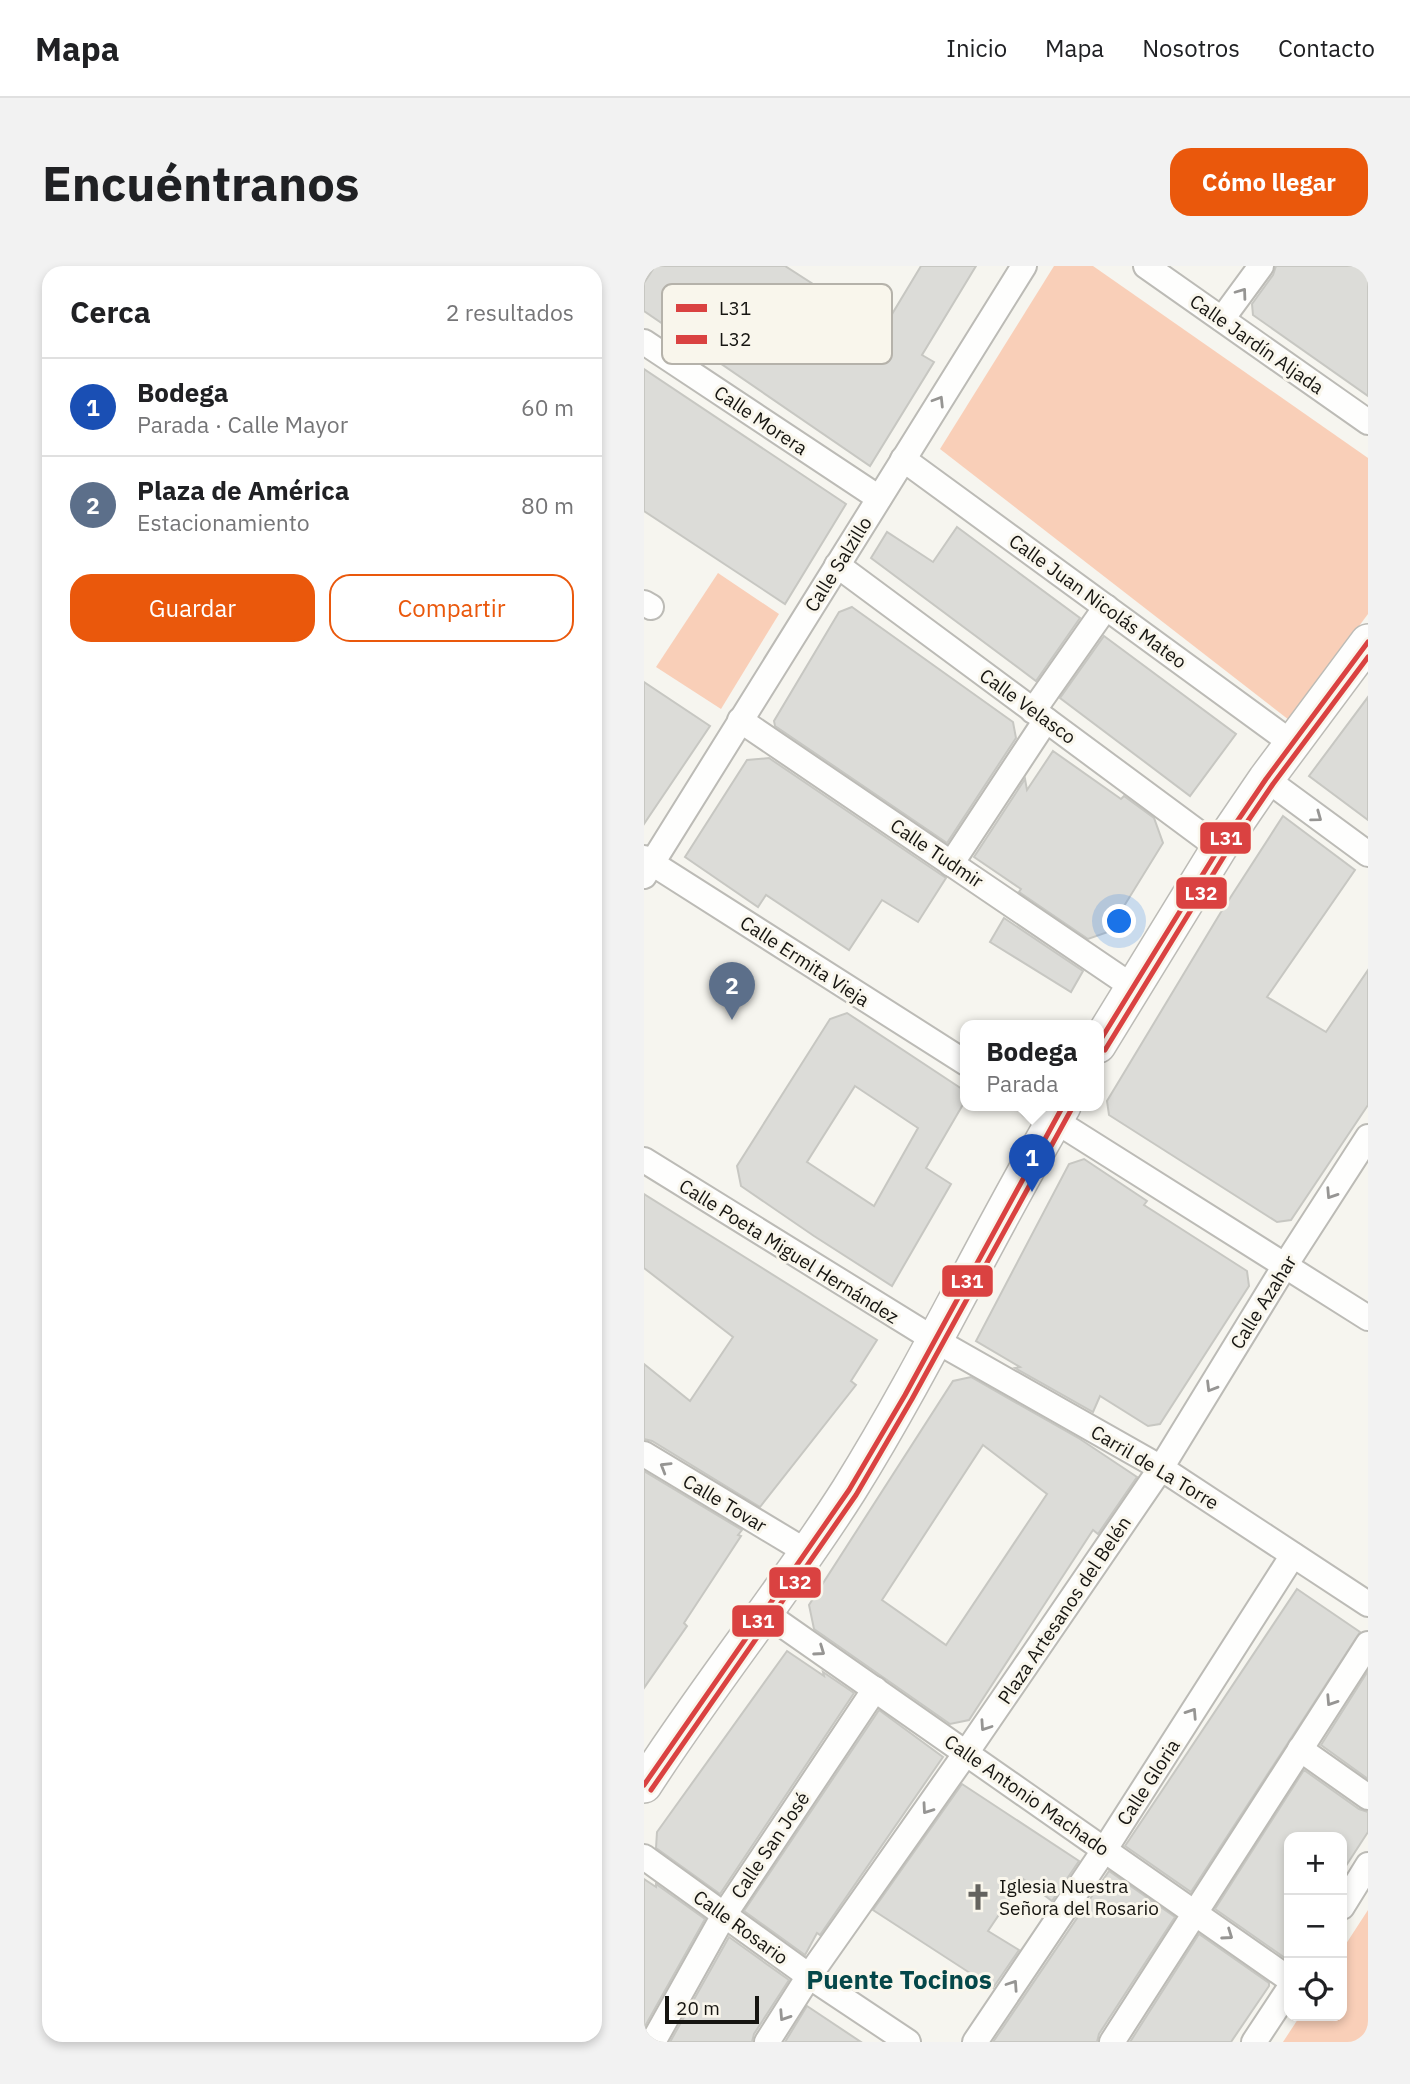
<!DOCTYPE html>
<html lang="es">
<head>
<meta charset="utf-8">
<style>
	body { margin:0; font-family:"IBM Plex Sans",sans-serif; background:#f2f2f2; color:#202124 }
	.controls { position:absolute; right:21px; bottom:21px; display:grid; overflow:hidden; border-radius:14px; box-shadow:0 4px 10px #0003 }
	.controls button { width:63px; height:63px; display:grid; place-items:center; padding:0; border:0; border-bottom:2px solid #e0e0e0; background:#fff; color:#202124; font:35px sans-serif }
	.scale { position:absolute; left:21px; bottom:18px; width:94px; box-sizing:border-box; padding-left:7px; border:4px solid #161511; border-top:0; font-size:19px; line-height:24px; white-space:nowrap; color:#161511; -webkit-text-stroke:5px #f9f6ec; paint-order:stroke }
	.you { position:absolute; left:476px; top:656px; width:24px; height:24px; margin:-18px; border:5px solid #fff; border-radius:50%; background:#1a73e8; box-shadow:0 0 0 10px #1a73e833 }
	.badge { display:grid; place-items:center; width:46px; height:46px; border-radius:50%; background:#ea580c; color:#fff; font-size:23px; font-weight:700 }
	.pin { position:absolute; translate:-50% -58px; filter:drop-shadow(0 2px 4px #0008) }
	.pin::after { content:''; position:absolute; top:37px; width:24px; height:21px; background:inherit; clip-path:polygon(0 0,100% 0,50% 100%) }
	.popup { position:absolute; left:316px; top:754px; width:144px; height:91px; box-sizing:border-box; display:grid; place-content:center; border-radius:14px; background:#fff; filter:drop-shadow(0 2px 5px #0005); font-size:23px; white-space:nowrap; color:#757577 }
	.popup b { font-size:26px; color:#202124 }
	.popup::after { content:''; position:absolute; left:50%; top:100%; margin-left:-14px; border:14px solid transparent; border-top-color:#fff }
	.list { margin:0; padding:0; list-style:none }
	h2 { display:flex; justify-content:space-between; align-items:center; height:91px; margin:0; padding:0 28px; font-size:30px }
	h2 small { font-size:23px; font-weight:400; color:#757577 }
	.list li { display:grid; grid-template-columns:46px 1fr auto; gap:21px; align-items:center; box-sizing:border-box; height:98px; padding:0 28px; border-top:2px solid #e0e0e0 }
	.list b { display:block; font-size:26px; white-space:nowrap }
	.list p { margin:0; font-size:23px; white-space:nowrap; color:#757577 }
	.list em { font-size:23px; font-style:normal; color:#757577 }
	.actions { display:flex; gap:14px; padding:21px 28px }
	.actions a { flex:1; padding:16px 0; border:2px solid #ea580c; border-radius:21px; text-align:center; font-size:24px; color:#ea580c }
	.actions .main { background:#ea580c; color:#fff }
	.icon { flex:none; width:38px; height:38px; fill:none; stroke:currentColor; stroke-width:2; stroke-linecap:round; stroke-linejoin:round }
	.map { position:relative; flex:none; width:724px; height:1776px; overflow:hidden; border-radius:21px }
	header { display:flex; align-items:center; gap:42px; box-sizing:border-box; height:98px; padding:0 35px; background:#fff; border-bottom:2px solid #e0e0e0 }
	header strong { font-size:33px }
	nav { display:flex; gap:38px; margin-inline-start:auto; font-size:24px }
	.intro { display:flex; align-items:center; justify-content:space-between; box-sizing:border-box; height:168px; padding:0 42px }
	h1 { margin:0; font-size:49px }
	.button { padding:18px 32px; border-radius:21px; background:#ea580c; color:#fff; font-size:24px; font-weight:700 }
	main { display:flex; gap:42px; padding:0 42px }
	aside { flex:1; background:#fff; border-radius:21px; box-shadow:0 4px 10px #0003 }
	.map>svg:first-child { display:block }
	.green { fill:#f9cfb8 }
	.building { fill:#dcdcd8; stroke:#c7c7c2; stroke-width:2; fill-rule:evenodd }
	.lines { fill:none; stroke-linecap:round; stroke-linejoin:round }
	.street-casing { stroke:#bcbbb6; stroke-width:28 }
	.secondary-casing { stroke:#bcbbb6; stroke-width:38 }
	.street { stroke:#fefefd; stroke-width:24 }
	.secondary { stroke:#fefefd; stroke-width:35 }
	.bus-1-casing { stroke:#f9f6ec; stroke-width:10 }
	.bus-2-casing { stroke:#f9f6ec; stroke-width:10 }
	.bus-1 { stroke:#da4241; stroke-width:5 }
	.bus-2 { stroke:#da4241; stroke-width:5 }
	.oneway { stroke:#969593 }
	.labels { text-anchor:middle; stroke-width:6; stroke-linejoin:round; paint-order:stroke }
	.street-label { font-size:19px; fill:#161511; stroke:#f9f6ec }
	.poi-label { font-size:19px; fill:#161511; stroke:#f9f6ec; text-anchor:start }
	.district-label { font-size:26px; font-weight:bold; fill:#044749; stroke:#f9f6ec }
	.key { fill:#f9f6ec; stroke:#b5b2aa; stroke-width:2 }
	.key-label { font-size:19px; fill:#161511 }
	.line-badge { stroke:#f9f6ec; stroke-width:2.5 }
	.badge-label { font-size:19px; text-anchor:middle; font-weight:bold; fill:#fff }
</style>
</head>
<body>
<header>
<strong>Mapa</strong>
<nav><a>Inicio</a><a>Mapa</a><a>Nosotros</a><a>Contacto</a></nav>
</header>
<div class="intro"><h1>Encuéntranos</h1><a class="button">Cómo llegar</a></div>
<main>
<aside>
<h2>Cerca<small>2 resultados</small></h2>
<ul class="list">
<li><span class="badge" style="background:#1a4fb4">1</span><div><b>Bodega</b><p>Parada · Calle Mayor</p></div><em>60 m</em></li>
<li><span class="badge" style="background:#5c6f8a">2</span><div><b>Plaza de América</b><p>Estacionamiento</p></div><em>80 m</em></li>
</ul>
<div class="actions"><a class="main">Guardar</a><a>Compartir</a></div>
</aside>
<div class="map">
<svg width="724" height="1776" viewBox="0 0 724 1776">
	<rect width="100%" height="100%" fill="#f6f5ef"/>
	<g class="green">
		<path d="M410,0H449L724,192V348L645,454L296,183Z"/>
		<path d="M74,307L135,348L77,443L12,401Z"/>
		<path d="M724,1644V1776H639L656,1750H698V1684Z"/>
	</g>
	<g class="building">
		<path d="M11,0H141L239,63L277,0H332L278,89L290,96L226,200L0,45V17Z"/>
		<path d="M632,0H724V130L609,49L608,38L629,9Z"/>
		<path d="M0,103L202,238L141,338L0,245Z"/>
		<path d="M313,261L436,352L392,415L227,292L243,266L289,296Z"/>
		<path d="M208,341L369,456L372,472L303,577L131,460L130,455L195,346Z"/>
		<path d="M460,370L592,468L546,530L416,432Z"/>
		<path d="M0,416L66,460L0,558Z"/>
		<path d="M724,431V554L665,510Z"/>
		<path d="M409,485L477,533L480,530L510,552L519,577L464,666L444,673L375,626L377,623L330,591L381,513L383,524Z"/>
		<path d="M125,492L302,612L274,656L238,634L205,684L122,629L114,641L41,591L103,494Z"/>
		<path d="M639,550L711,604L623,731L682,766L724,704V839L647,954L633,956L465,849L463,835L577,646Z"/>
		<path d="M360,652L439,705L427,726L346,676Z"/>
		<path d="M203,747L321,825V835L282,902L307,918L248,1020L170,970L97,920L93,900L186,753ZM211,820L274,862L230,940L163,896Z"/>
		<path d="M440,893L503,935L500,939L603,1005L605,1020L516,1158L504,1160L456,1130L449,1146L371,1102L376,1101L332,1075L425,898Z"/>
		<path d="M0,928L233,1074L207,1115L212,1119L116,1241L8,1175L0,1173V1098L46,1135L89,1071L0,1002Z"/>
		<path d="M327,1111L436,1173L493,1211L454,1268L449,1264L325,1454L306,1458L170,1363L165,1339L309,1115ZM339,1179L403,1228L302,1379L238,1334Z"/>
		<path d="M0,1205L98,1264L94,1269L97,1270L40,1357L43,1360L0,1422Z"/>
		<path d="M653,1323L716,1366L547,1626L481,1580Z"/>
		<path d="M143,1385L180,1410L179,1406L210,1427L76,1628L12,1582L13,1566Z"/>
		<path d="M724,1405V1513L677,1479Z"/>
		<path d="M235,1444L299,1491L176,1669L173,1667L161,1689L100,1645Z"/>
		<path d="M660,1504L715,1543L724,1546V1566L698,1606V1571H645V1686L641,1692L571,1643Z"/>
		<path d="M318,1518L435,1595L408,1635L379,1613L344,1665L375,1684L349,1722L229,1644Z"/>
		<path d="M465,1605L531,1651L455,1768L453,1776H349Z"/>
		<path d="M0,1613L12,1621V1618L61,1653L0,1762Z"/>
		<path d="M555,1668L625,1717V1720L587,1776H486Z"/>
		<path d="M85,1671L145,1714L110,1768L108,1776H26Z"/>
		<path d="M163,1740L217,1776H141Z"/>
	</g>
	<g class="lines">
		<defs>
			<g id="street">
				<path d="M502,0L724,156"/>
				<path d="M578,53L617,0"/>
				<path d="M0,76L235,232"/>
				<path d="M259,193L649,478"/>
				<path d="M193,299L575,582"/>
				<path d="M0,337L7,341"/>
				<path d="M389,445L462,341"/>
				<path d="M96,454L489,721"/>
				<path d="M622,513L724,588"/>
				<path d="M0,592L322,797"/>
				<path d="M307,598L402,454"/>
				<path d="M0,610L380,0"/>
				<path d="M388,840L724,1052"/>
				<path d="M0,894L291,1074L517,1202L724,1338"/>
				<path d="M0,1188L163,1286"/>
				<path d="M120,1346L645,1713"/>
				<path d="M656,1483L724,1531"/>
				<path d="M0,1591L165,1710L264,1776"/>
				<path d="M698,1641L724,1599"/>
				<path d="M9,1776L80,1649L231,1423"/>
				<path d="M123,1776L165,1710L322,1487L517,1202L642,998L724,871"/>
				<path d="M331,1776L461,1583L649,1289"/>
				<path d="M468,1776L724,1378"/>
				<path d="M610,1776L645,1723"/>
			</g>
			<g id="secondary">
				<path d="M454,779L575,582L622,513L724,376"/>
				<path d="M0,1519C65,1418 141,1325 205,1224C283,1099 344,966 419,840"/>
			</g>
		</defs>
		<use href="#street" class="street-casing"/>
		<use href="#secondary" class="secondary-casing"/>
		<use href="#street" class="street"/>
		<use href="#secondary" class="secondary"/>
		<defs>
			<g id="bus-1">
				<path d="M454,778L575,582L622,513L724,376"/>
				<path d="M0,1519L205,1224L261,1129L419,840"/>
			</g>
			<g id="bus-2">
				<path d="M461,784L582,587L629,518L724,391"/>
				<path d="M7,1524L212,1229L268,1133L427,844"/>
			</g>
		</defs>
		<use href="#bus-1" class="bus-1-casing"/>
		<use href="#bus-2" class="bus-2-casing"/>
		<use href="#bus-1" class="bus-1"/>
		<use href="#bus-2" class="bus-2"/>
	</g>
	<defs><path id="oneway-chevron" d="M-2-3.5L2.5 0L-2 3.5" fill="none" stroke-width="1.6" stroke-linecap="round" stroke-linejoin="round" transform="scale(1.75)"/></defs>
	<g class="oneway">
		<use href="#oneway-chevron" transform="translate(598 27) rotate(-54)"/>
		<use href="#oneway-chevron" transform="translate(295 135) rotate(-58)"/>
		<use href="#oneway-chevron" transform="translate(673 551) rotate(36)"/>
		<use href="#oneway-chevron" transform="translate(687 928) rotate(123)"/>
		<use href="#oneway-chevron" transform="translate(567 1121) rotate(121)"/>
		<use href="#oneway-chevron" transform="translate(21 1201) rotate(-149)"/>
		<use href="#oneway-chevron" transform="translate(176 1385) rotate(35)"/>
		<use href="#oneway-chevron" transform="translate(687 1435) rotate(123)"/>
		<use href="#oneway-chevron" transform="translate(548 1447) rotate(-57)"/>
		<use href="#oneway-chevron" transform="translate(341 1460) rotate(124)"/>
		<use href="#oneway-chevron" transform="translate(283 1543) rotate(125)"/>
		<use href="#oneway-chevron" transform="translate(584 1669) rotate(35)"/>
		<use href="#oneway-chevron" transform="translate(369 1719) rotate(-56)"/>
		<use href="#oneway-chevron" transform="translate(140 1750) rotate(123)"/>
	</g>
	<defs>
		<symbol id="church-bare" viewBox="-9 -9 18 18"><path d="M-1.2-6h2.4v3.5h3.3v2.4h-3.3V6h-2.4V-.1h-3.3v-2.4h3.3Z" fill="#64635f" stroke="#f9f6ec" stroke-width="2.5" paint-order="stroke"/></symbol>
	</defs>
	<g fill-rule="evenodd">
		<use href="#church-bare" x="315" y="1612" width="38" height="38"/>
	</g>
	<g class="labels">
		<g class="street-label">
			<text transform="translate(613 78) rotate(35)" y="7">Calle Jardín Aljada</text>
			<text transform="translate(117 154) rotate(34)" y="7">Calle Morera</text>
			<text transform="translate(194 298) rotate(-58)" y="7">Calle Salzillo</text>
			<text transform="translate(454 335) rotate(36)" y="7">Calle Juan Nicolás Mateo</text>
			<text transform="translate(384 440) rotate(36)" y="7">Calle Velasco</text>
			<text transform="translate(293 587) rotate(34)" y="7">Calle Tudmir</text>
			<text transform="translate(161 695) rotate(33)" y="7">Calle Ermita Vieja</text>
			<text transform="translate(145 985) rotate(32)" y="7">Calle Poeta Miguel Hernández</text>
			<text transform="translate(619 1036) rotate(-58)" y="7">Calle Azahar</text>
			<text transform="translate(511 1201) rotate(31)" y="7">Carril de La Torre</text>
			<text transform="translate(81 1237) rotate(31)" y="7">Calle Tovar</text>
			<text transform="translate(420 1344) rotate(-56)" y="7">Plaza Artesanos del Belén</text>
			<text transform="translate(504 1516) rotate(-57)" y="7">Calle Gloria</text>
			<text transform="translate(383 1529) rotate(35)" y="7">Calle Antonio Machado</text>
			<text transform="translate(126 1579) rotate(-56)" y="7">Calle San José</text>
			<text transform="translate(97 1661) rotate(36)" y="7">Calle Rosario</text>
		</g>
		<g class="poi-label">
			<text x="355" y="1627">Iglesia Nuestra<tspan x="355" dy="22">Señora del Rosario</tspan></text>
		</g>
		<g class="district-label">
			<text x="255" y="1723">Puente Tocinos</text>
		</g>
	</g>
	<rect x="18" y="18" width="230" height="80" rx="10" class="key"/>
	<rect x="32" y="38" width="31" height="8" fill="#da4241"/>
	<rect x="32" y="69" width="31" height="9" fill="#da4241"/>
	<g class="key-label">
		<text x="75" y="49">L31</text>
		<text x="75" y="80">L32</text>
	</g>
	<g class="line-badge">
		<rect x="555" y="555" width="53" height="34" rx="7" fill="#da4241"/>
		<rect x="531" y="610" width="53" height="34" rx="7" fill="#da4241"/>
		<rect x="297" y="998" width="53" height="34" rx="7" fill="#da4241"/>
		<rect x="124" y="1300" width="54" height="33" rx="7" fill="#da4241"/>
		<rect x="87" y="1338" width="54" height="34" rx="7" fill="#da4241"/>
	</g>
	<g class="badge-label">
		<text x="582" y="579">L31</text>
		<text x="557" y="634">L32</text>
		<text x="323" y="1022">L31</text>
		<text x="151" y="1323">L32</text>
		<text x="114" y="1362">L31</text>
	</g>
</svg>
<div class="controls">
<button>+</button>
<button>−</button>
<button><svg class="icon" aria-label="locate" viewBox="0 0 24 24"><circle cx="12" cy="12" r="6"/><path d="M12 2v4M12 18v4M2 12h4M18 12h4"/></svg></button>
</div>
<div class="scale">20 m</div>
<div class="you"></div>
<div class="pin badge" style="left:388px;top:926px;background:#1a4fb4">1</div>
<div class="popup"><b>Bodega</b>Parada</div>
<div class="pin badge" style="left:88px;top:754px;background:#5c6f8a">2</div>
</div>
</main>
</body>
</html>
